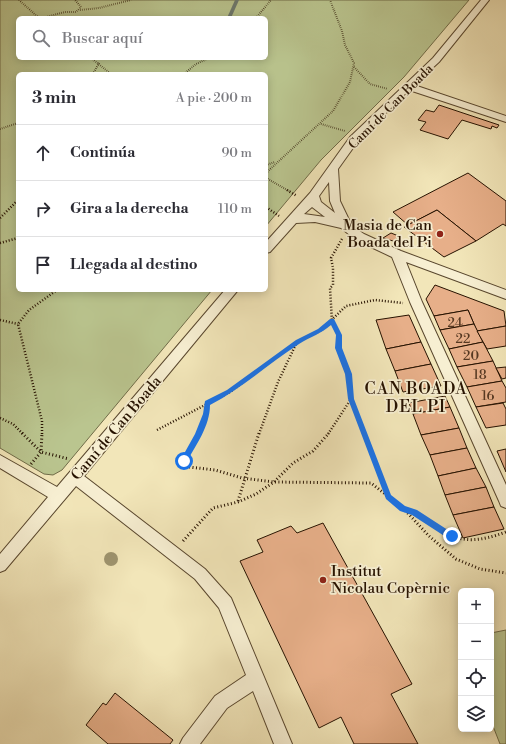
<!DOCTYPE html>
<html lang="es">
<head>
<meta charset="utf-8">
<style>
	body { margin:0; font-family:"Libre Bodoni",serif; background:#f7f7f7; color:#2b2b33 }
	.controls { position:absolute; right:12px; bottom:12px; display:grid; overflow:hidden; border-radius:6px; box-shadow:0 2px 10px #0003 }
	.controls button { width:36px; height:36px; display:grid; place-items:center; padding:0; border:0; border-bottom:1px solid #e1e1e2; background:#fff; color:#2b2b33; font:20px sans-serif }
	.stop { position:absolute; width:12px; height:12px; margin:-9px; border:3px solid #1a73e8; border-radius:50%; background:#fff }
	.stop.end { background:#1a73e8; border-color:#fff; box-shadow:0 1px 4px #0008 }
	.list { margin:0; padding:0; list-style:none }
	h2 { display:flex; justify-content:space-between; align-items:center; height:52px; margin:0; padding:0 16px; font-size:17px }
	h2 small { font-size:13px; font-weight:400; color:#7c7c81 }
	.list li { display:grid; grid-template-columns:26px 1fr auto; gap:12px; align-items:center; box-sizing:border-box; height:56px; padding:0 16px; border-top:1px solid #e1e1e2 }
	.list b { display:block; font-size:15px; white-space:nowrap }
	.list em { font-size:13px; font-style:normal; color:#7c7c81 }
	.icon { flex:none; width:22px; height:22px; fill:none; stroke:currentColor; stroke-width:2; stroke-linecap:round; stroke-linejoin:round }
	.map { position:relative; flex:none; width:506px; height:744px; overflow:hidden }
	.search { position:absolute; background:#fff; box-shadow:0 2px 10px #0003; left:16px; top:16px; width:252px; height:44px; display:flex; align-items:center; gap:10px; box-sizing:border-box; padding:0 14px; border-radius:6px; color:#7c7c81; font-size:15px }
	.panel { position:absolute; background:#fff; box-shadow:0 2px 10px #0003; left:16px; top:72px; width:252px; height:220px; border-radius:6px }
	.map>svg:first-child { display:block }
	.green { fill:#bac58f; stroke:#706c48; fill-rule:evenodd }
	.lines { fill:none; stroke-linecap:round; stroke-linejoin:round }
	.stream { fill:#6d796e; fill-rule:evenodd }
	.building { fill:#e7af89; stroke:#261200 }
	.street-casing { stroke:#59472e; stroke-width:2 }
	.path-far2 { stroke:#261200; stroke-width:2; stroke-dasharray:0.5 1.5; stroke-linecap:butt }
	.path-far1 { stroke:#261200; stroke-width:2.5; stroke-dasharray:1 2; stroke-linecap:butt }
	.path { stroke:#261200; stroke-width:3; stroke-dasharray:1 2.5; stroke-linecap:butt }
	.street { fill:#f7efd2; fill-rule:evenodd }
	.tree { fill:#9e946f }
	.route { fill:#1a73e8 }
	.poi-dot { fill:#8f2418; stroke:#f7efd2; stroke-width:1.5 }
	.labels { text-anchor:middle; stroke-width:3.5; stroke-linejoin:round; paint-order:stroke }
	.far-street-label { font-size:13px; fill:#261200; stroke:#f7efd2 }
	.number-label { font-size:13px; fill:#563922 }
	.poi-label { font-size:15px; fill:#261200; stroke:#f7efd2; text-anchor:end }
	.street-label { font-size:15px; fill:#261200; stroke:#f7efd2 }
	.neighbourhood-label { font-size:16px; letter-spacing:1px; fill:#261200; stroke:#f7efd2 }
</style>
</head>
<body>
<div class="map">
<svg width="506" height="744" viewBox="0 0 506 744">
	<rect width="100%" height="100%" fill="#f2e6b9"/>
	<filter id="stains"><feTurbulence type="fractalNoise" baseFrequency=".005" numOctaves="4"/><feColorMatrix values="0 0 0 0 .2 0 0 0 0 .09 0 0 0 0 .02 0 0 0 .5 -.17"/></filter>
	<radialGradient id="worn" r=".72"><stop offset=".6" stop-color="#630" stop-opacity="0"/><stop offset="1" stop-color="#630" stop-opacity=".3"/></radialGradient>
	<g class="green">
		<path d="M0,0H469L404,77L321,160L266,226V74H18V290H212L62,470L53,475L44,474L0,448ZM18,18H266V58H18Z"/>
		<path d="M506,630V744H500L491,721V633Z"/>
	</g>
	<g class="lines">
		<path class="stream" d="M235,0H239L231,18H227Z"/>
	</g>
	<g class="building">
		<path d="M439,105L499,125L497,128L492,126L491,129L462,120L448,139L420,130L426,122L418,120L426,110L434,112Z"/>
		<path d="M468,173L506,201V226L503,224L476,241L437,210L408,225L393,212Z"/>
		<path d="M437,210L476,241L444,257L404,227Z"/>
		<path d="M391,233L401,237L393,241L383,238Z"/>
		<path d="M435,285L504,311L506,326L477,331L468,310L434,316L426,299Z"/>
		<path d="M468,310L474,324L440,330L434,316Z"/>
		<path d="M409,315L421,342L386,349L376,320Z"/>
		<path d="M474,324L483,342L449,349L440,330Z"/>
		<path d="M506,326V346L487,349L477,331Z"/>
		<path d="M421,342L431,364L395,371L386,349Z"/>
		<path d="M483,342L493,361L457,367L449,349Z"/>
		<path d="M493,361L502,381L467,387L457,367Z"/>
		<path d="M431,364L441,386L403,392L395,371Z"/>
		<path d="M506,367V378L502,379L496,368Z"/>
		<path d="M502,381L506,388V402L476,407L467,387Z"/>
		<path d="M445,396L450,407L413,414L409,403Z"/>
		<path d="M503,403L506,409V425L486,428L476,407Z"/>
		<path d="M450,407L459,428L421,435L413,414Z"/>
		<path d="M459,428L467,448L430,455L421,435Z"/>
		<path d="M467,448L476,468L438,476L430,455Z"/>
		<path d="M506,449V472L497,451Z"/>
		<path d="M476,468L486,487L445,495L438,476Z"/>
		<path d="M486,487L494,507L453,515L445,495Z"/>
		<path d="M494,507L504,529L463,538L453,515Z"/>
		<path d="M323,523L412,684L391,694L418,744H354L341,717L319,728L240,561L263,552L257,540L291,526L297,533Z"/>
		<path d="M115,693L173,740L170,744H108L86,725L103,703L106,705Z"/>
	</g>
	<g class="lines">
		<defs>
			<g id="street">
				<path d="M481,0H489L439,62L414,85L506,116V122L409,90L358,141L338,169L340,201L352,226L364,234L401,251L506,290V299L406,262L422,302L506,485V508L501,506L499,501L410,302L392,257L356,240L341,228L315,222L296,223L270,252L266,253V242L310,193L350,137L433,58ZM329,182L330,201L335,213L321,202L319,196ZM312,207L325,217L304,214Z"/>
				<path d="M225,290H238L84,476L205,569L231,598L292,744H274L253,691L227,708L200,744H180L183,738L215,696L246,675L219,608L195,579L76,486L5,570L0,572V554L48,497L0,468V455L57,487Z"/>
			</g>
		</defs>
		<use href="#street" class="street-casing"/>
		<g class="path-far2">
			<path d="M19,0L39,18"/>
			<path d="M80,10L99,8L131,0"/>
			<path d="M42,18L65,12H76L81,7L75,0"/>
			<path d="M256,18L271,0"/>
			<path d="M91,58L111,74"/>
			<path d="M354,67L370,84L388,89"/>
			<path d="M93,74L99,63"/>
			<path d="M184,74L196,64L209,58"/>
			<path d="M321,124L345,131"/>
			<path d="M0,129L18,123"/>
			<path d="M266,165L275,162"/>
			<path d="M266,173L333,111L350,82L354,63L345,45L342,31L330,0"/>
			<path d="M266,178L289,191"/>
		</g>
		<g class="path-far1">
			<path d="M287,190L297,196"/>
			<path d="M266,207L279,216"/>
			<path d="M0,218L18,200"/>
			<path d="M342,239L331,258L333,268V285L330,288L332,321L339,335V348L349,374L351,399L364,434"/>
			<path d="M0,243L18,238"/>
			<path d="M0,320L18,324"/>
			<path d="M0,418L13,424L23,434"/>
			<path d="M157,430L230,392L298,341L320,331L346,306L375,300L403,303"/>
			<path d="M42,434V421L18,324L29,310L57,290"/>
			<path d="M198,434L204,419L207,403"/>
			<path d="M259,434L278,382L296,344"/>
			<path d="M328,434L351,399"/>
		</g>
		<g class="path">
			<path d="M22,433L41,452L69,459"/>
			<path d="M364,433L388,496"/>
			<path d="M184,461L199,433"/>
			<path d="M31,464L41,452L42,433"/>
			<path d="M189,467L215,470L242,478L274,482L371,483L403,508L429,536L456,559L480,569L506,573"/>
			<path d="M238,501L259,433"/>
			<path d="M405,509C449,529 452,552 506,532"/>
			<path d="M183,541L213,508L238,502L256,494L274,482L293,463L313,451L329,433"/>
		</g>
		<use href="#street" class="street"/>
	</g>
	<circle class="tree" cx="111" cy="559" r="7"/>
	<path class="route" d="M330,319H334L342,335V348L352,374L354,399L391,495L405,506L417,510L454,534V539H449L412,515L400,511L386,499L348,399L345,374L335,348L336,335L331,325C321,334 310,337 299,344C269,363 243,388 210,405C210,426 196,445 186,463H181L180,461L195,434L203,414L205,401L227,390L296,340L318,329Z"/>
	<g class="poi-dot">
		<circle cx="440" cy="234" r="4"/>
		<circle cx="323" cy="580" r="4"/>
	</g>
	<g class="labels">
		<g class="far-street-label">
			<text transform="translate(390 106) rotate(-45)" y="5">Camí de Can Boada</text>
		</g>
		<g class="number-label">
			<text x="455" y="327">24</text>
			<text x="463" y="343">22</text>
			<text x="471" y="360">20</text>
			<text x="480" y="379">18</text>
			<text x="488" y="400">16</text>
		</g>
		<g class="poi-label">
			<text x="432" y="230">Masia de Can<tspan x="432" dy="17">Boada del Pi</tspan></text>
			<text x="331" y="576" text-anchor="start">Institut<tspan x="331" dy="17">Nicolau Copèrnic</tspan></text>
		</g>
		<g class="street-label">
			<text transform="translate(116 428) rotate(-50)" y="5">Camí de Can Boada</text>
		</g>
		<g class="neighbourhood-label">
			<text x="416" y="394">CAN BOADA<tspan x="416" dy="18">DEL PI</tspan></text>
		</g>
	</g>
	<rect width="100%" height="100%" filter="url(#stains)"/>
	<rect width="100%" height="100%" fill="url(#worn)"/>
</svg>
<div class="controls">
<button>+</button>
<button>−</button>
<button><svg class="icon" aria-label="locate" viewBox="0 0 24 24"><circle cx="12" cy="12" r="6"/><path d="M12 2v4M12 18v4M2 12h4M18 12h4"/></svg></button>
<button><svg class="icon" aria-label="layers" viewBox="0 0 24 24"><path d="M12 4l9 5-9 5-9-5zM3 14l9 5 9-5"/></svg></button>
</div>
<div class="stop" style="left:184px;top:461px"></div>
<div class="stop end" style="left:452px;top:536px"></div>
<div class="search"><svg class="icon" aria-label="search" viewBox="0 0 24 24"><circle cx="10" cy="10" r="6"/><path d="M15 15l6 6"/></svg>Buscar aquí</div>
<section class="panel">
<h2>3 min<small>A pie · 200 m</small></h2>
<ul class="list">
<li><svg class="icon" aria-label="ahead" viewBox="0 0 24 24"><path d="M12 20V5M6 11l6-6 6 6"/></svg><div><b>Continúa</b></div><em>90 m</em></li>
<li><svg class="icon" aria-label="right" viewBox="0 0 24 24"><path d="M7 20v-9h11M14 6l5 5-5 5"/></svg><div><b>Gira a la derecha</b></div><em>110 m</em></li>
<li><svg class="icon" aria-label="arrive" viewBox="0 0 24 24"><path d="M6 21V4h12l-3 4 3 4H6"/></svg><div><b>Llegada al destino</b></div></li>
</ul>
</section>
</div>
</body>
</html>
